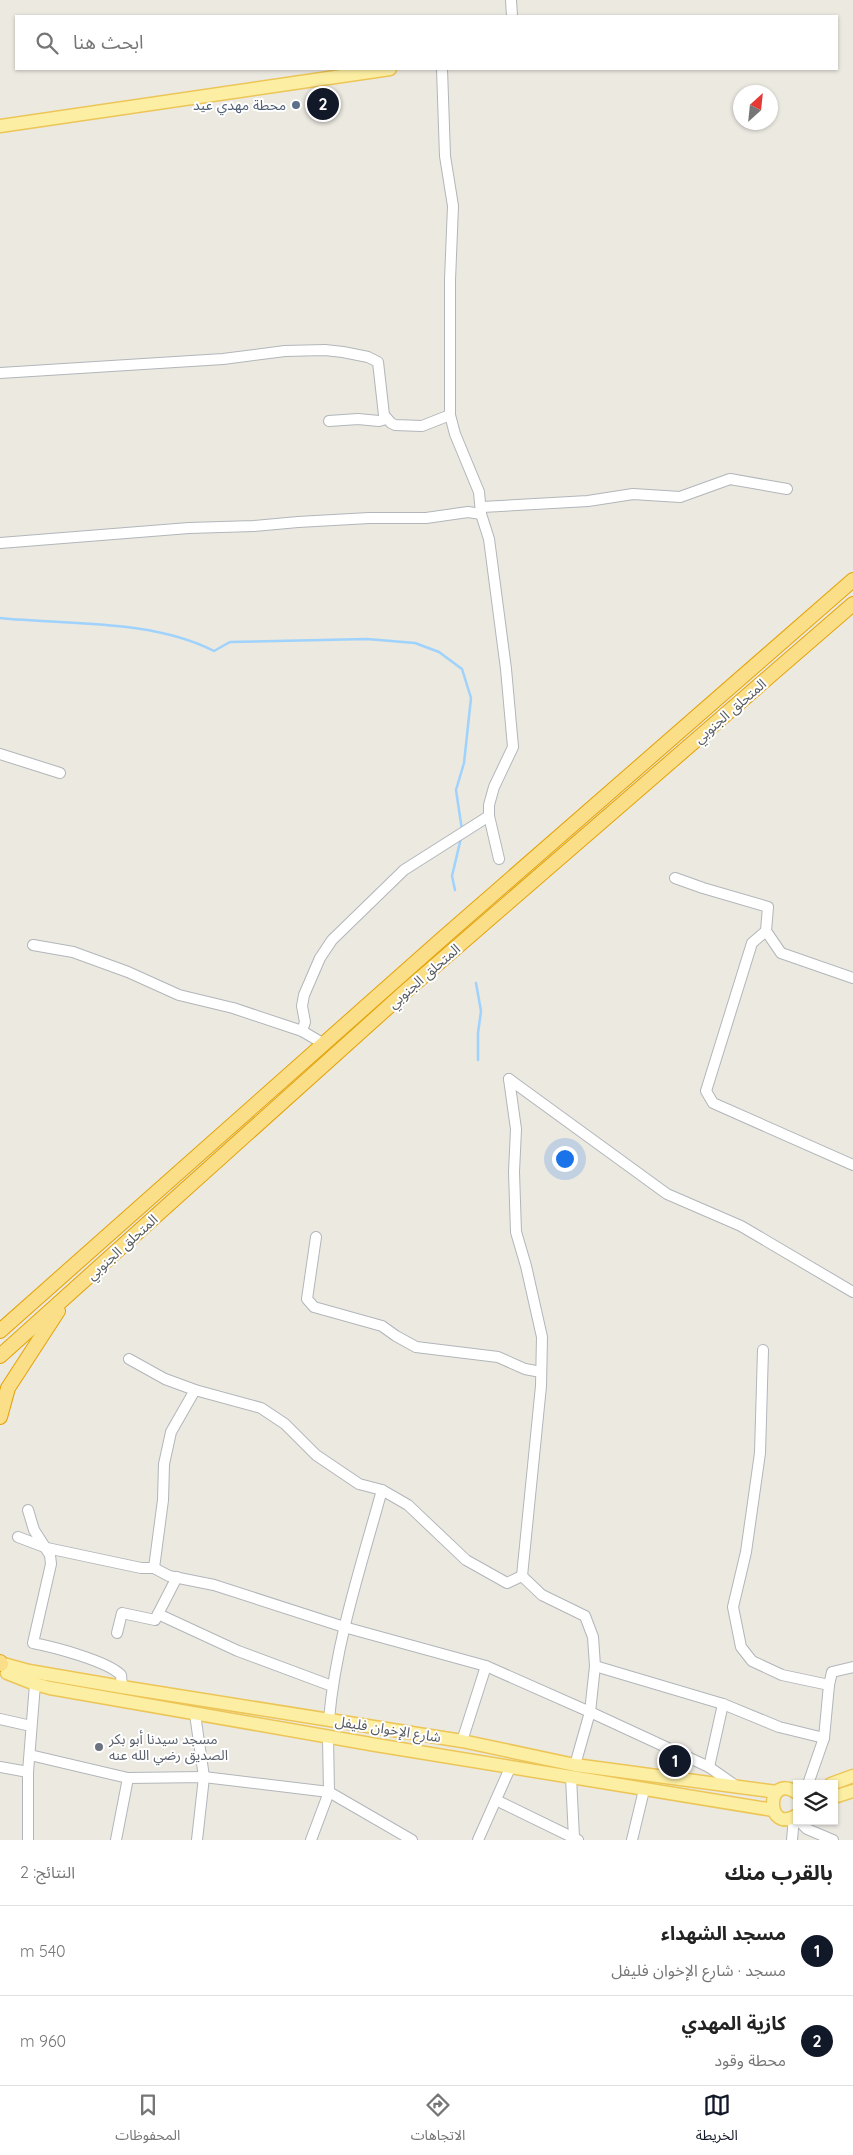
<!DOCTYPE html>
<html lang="ar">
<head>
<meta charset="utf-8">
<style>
	body { margin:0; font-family:Quicksand,"Noto Sans Arabic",sans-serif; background:#f2f2f2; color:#222; direction:rtl }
	.controls { position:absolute; right:15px; bottom:15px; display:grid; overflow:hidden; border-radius:0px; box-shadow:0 1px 4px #0004 }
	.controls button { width:45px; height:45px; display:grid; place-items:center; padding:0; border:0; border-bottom:1px solid #e0e0e0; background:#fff; color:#222; font:25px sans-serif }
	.compass { position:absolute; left:733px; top:85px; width:45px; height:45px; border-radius:50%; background:#fff; box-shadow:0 1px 4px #0004; rotate:27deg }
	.you { position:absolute; left:564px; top:1158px; width:18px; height:18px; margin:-12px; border:4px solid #fff; border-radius:50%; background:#1a73e8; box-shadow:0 0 0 8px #1a73e833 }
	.badge { display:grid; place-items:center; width:32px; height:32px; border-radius:50%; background:#111827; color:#fff; font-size:16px; font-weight:700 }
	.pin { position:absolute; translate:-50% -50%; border:2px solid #fff; box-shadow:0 1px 5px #0006 }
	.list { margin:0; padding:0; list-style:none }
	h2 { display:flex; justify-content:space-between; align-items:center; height:65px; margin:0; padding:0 20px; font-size:21px }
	h2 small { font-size:16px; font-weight:400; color:#767676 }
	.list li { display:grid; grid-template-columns:32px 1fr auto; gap:15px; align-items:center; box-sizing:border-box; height:90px; padding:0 20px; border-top:1px solid #e0e0e0 }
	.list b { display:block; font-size:19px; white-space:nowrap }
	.list p { margin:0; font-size:16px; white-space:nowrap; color:#767676 }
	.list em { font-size:16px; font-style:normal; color:#767676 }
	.icon { flex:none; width:28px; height:28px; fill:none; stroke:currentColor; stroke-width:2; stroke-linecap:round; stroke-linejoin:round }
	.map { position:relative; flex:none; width:853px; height:1840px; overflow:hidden; direction:ltr }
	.search { position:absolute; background:#fff; box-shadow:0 1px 4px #0004; left:15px; right:15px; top:15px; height:55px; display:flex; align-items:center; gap:12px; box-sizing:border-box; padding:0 18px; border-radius:0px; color:#767676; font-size:19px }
	.sheet { height:245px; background:#fff }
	nav { display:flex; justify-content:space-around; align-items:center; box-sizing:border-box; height:70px; border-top:1px solid #e0e0e0; background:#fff; font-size:14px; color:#767676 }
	nav a { display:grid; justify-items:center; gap:2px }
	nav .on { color:#111827 }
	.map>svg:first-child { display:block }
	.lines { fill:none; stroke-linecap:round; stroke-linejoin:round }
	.stream { stroke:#9fd2fc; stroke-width:2.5 }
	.minor-casing { stroke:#b2b6ba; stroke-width:12 }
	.major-casing { stroke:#edc557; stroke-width:15 }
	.highway-casing { stroke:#e4a206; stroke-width:16 }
	.minor { stroke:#fff; stroke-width:10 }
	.major { stroke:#fcefa3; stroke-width:12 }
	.highway { stroke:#fade88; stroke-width:14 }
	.service-dot { fill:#5c6f8a; stroke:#fff; stroke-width:2 }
	.worship-dot { fill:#6b7280; stroke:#fff; stroke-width:2 }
	.labels { text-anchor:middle; stroke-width:4; stroke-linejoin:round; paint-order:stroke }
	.service-label { font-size:14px; fill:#4e5e75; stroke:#fff; text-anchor:end }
	.street-label { font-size:14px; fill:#585c60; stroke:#fff }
	.worship-label { font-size:14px; fill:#5b616d; stroke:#fff; text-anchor:start }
</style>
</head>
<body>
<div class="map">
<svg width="853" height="1840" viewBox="0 0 853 1840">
	<rect width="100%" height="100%" fill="#ebe9e0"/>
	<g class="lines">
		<g class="stream">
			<path d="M0,618C68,625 151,619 214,651L230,642L367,639L415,643L439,652L462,669L471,698L464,763L456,790L462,830"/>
			<path d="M455,890L452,876L461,838"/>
			<path d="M476,983L481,1011L478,1033V1060"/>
		</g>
		<defs>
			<g id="minor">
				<path d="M511,0L512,16"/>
				<path d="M442,69L445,156L453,206L450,280V415L455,434L479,492L481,514L489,539L506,669L513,747L494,787L489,805V816L499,859"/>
				<path d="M0,373L223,359L285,351L325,350L343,352L368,357L378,362L384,415L391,423L395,425L422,426L450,415"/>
				<path d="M329,421L358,419L379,421L386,419"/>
				<path d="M482,507L588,501L633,494L680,497L730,479L787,489"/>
				<path d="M0,543L189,528L254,526L298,522L369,518H426L468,512L481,514"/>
				<path d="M0,754L60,773"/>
				<path d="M675,878L703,888L768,907L766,931L781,953L853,978"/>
				<path d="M766,931L752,943L706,1091L713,1103L853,1165"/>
				<path d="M33,945L73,952L128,972L179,995L233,1008L302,1031L324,1044"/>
				<path d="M302,1031L305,1022L302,1006L304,995L320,958L332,940L404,870L489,816"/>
				<path d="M509,1079L667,1194L741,1226L853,1292"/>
				<path d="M316,1237L307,1299L314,1307L382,1326L396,1336L416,1347L498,1357L525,1369L541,1372"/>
				<path d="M763,1350L760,1453L746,1552L733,1607L741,1647L752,1661L782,1675L829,1685"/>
				<path d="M129,1359L165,1379L195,1390L261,1408L285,1424L316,1455L359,1484L382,1490L408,1505L466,1560L507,1583L522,1576"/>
				<path d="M28,1510L34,1530L50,1555L51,1564L33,1643C54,1647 107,1661 121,1675L122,1687"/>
				<path d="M18,1537L47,1548L141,1568H154L169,1576L214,1585L344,1627L486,1666L590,1712L595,1666L593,1637L585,1616L542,1595L522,1576L541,1386L542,1337L526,1266L516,1232L514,1172L516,1129L509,1079"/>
				<path d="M154,1568L163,1500L164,1464L171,1432L195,1390"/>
				<path d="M177,1577L158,1614L238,1651L332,1686"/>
				<path d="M117,1633L122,1613L155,1620L158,1614"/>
				<path d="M595,1666L723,1704L779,1727L824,1738"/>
				<path d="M195,1714L204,1777L197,1840"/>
				<path d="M0,1719L31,1726"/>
				<path d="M329,1719C336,1641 361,1566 382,1490"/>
				<path d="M328,1737L329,1792L412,1840"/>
				<path d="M462,1741L486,1666"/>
				<path d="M30,1755L128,1778L204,1777L329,1792L311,1840"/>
				<path d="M575,1765L590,1712L709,1767L736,1786"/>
				<path d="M0,1767L28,1772"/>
				<path d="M709,1767L723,1704"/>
				<path d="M571,1777L574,1838L572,1840"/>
				<path d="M808,1784L824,1738L829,1685L832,1672L853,1667"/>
				<path d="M496,1800L578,1840"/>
				<path d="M799,1821L807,1829L833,1840"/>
				<path d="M28,1840V1772L35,1684"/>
				<path d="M116,1840L128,1778"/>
				<path d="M478,1840L510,1768"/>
				<path d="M632,1840L644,1790"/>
				<path d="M792,1840L794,1817"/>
			</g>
			<g id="major">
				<path d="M0,126L390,69"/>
				<path d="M0,1663L29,1671L122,1687L462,1741L575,1765L777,1792"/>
				<path d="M7,1673L35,1684L50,1688L376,1745L773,1810"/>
				<path d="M831,1784L853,1776"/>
				<path d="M797,1793C765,1771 765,1836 797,1815"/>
				<path d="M834,1797L853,1791"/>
			</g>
			<g id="highway">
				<path d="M0,1331L443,938L853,580"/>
				<path d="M0,1356L406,991L853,604"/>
				<path d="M0,1417L8,1388L58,1311"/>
				<path d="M0,1662L1,1664"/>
			</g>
		</defs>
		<use href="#minor" class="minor-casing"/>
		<use href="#major" class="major-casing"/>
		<use href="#highway" class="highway-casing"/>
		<use href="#minor" class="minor"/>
		<use href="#major" class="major"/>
		<use href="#highway" class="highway"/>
	</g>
	<circle class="service-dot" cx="296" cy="105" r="5"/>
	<circle class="worship-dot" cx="99" cy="1747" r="5"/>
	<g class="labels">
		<g class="service-label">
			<text x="286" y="110">محطة مهدي عيد</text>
		</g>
		<g class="street-label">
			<text transform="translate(730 711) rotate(-41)" y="5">المتحلق الجنوبي</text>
			<text transform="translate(424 976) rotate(-41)" y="5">المتحلق الجنوبي</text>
			<text transform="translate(122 1247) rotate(-42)" y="5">المتحلق الجنوبي</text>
			<text transform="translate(388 1729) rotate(9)" y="5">شارع الإخوان فليفل</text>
		</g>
		<g class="worship-label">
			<text x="109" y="1744">مسجد سيدنا أبو بكر<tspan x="109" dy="16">الصديق رضي الله عنه</tspan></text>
		</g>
	</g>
</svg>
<div class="controls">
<button><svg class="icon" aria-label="layers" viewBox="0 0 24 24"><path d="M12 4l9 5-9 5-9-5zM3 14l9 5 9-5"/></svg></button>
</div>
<svg class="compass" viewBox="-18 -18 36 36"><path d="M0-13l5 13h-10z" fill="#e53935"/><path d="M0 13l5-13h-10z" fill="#767676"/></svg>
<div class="you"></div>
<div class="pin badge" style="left:675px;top:1761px">1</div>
<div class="pin badge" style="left:323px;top:104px">2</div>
<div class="search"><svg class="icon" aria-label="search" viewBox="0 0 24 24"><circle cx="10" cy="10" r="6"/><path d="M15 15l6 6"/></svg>ابحث هنا</div>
</div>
<section class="sheet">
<h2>بالقرب منك<small>النتائج: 2</small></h2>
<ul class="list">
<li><span class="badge">1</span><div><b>مسجد الشهداء</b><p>مسجد · شارع الإخوان فليفل</p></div><em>540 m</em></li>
<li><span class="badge">2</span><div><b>كازية المهدي</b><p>محطة وقود</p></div><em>960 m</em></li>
</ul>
</section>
<nav>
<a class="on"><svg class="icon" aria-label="map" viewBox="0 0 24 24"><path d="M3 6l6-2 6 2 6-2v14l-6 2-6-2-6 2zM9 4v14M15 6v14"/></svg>الخريطة</a>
<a><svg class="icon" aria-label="directions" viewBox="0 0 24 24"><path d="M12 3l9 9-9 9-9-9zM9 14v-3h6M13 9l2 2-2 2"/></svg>الاتجاهات</a>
<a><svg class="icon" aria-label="saved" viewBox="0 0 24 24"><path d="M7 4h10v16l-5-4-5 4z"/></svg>المحفوظات</a>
</nav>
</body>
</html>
